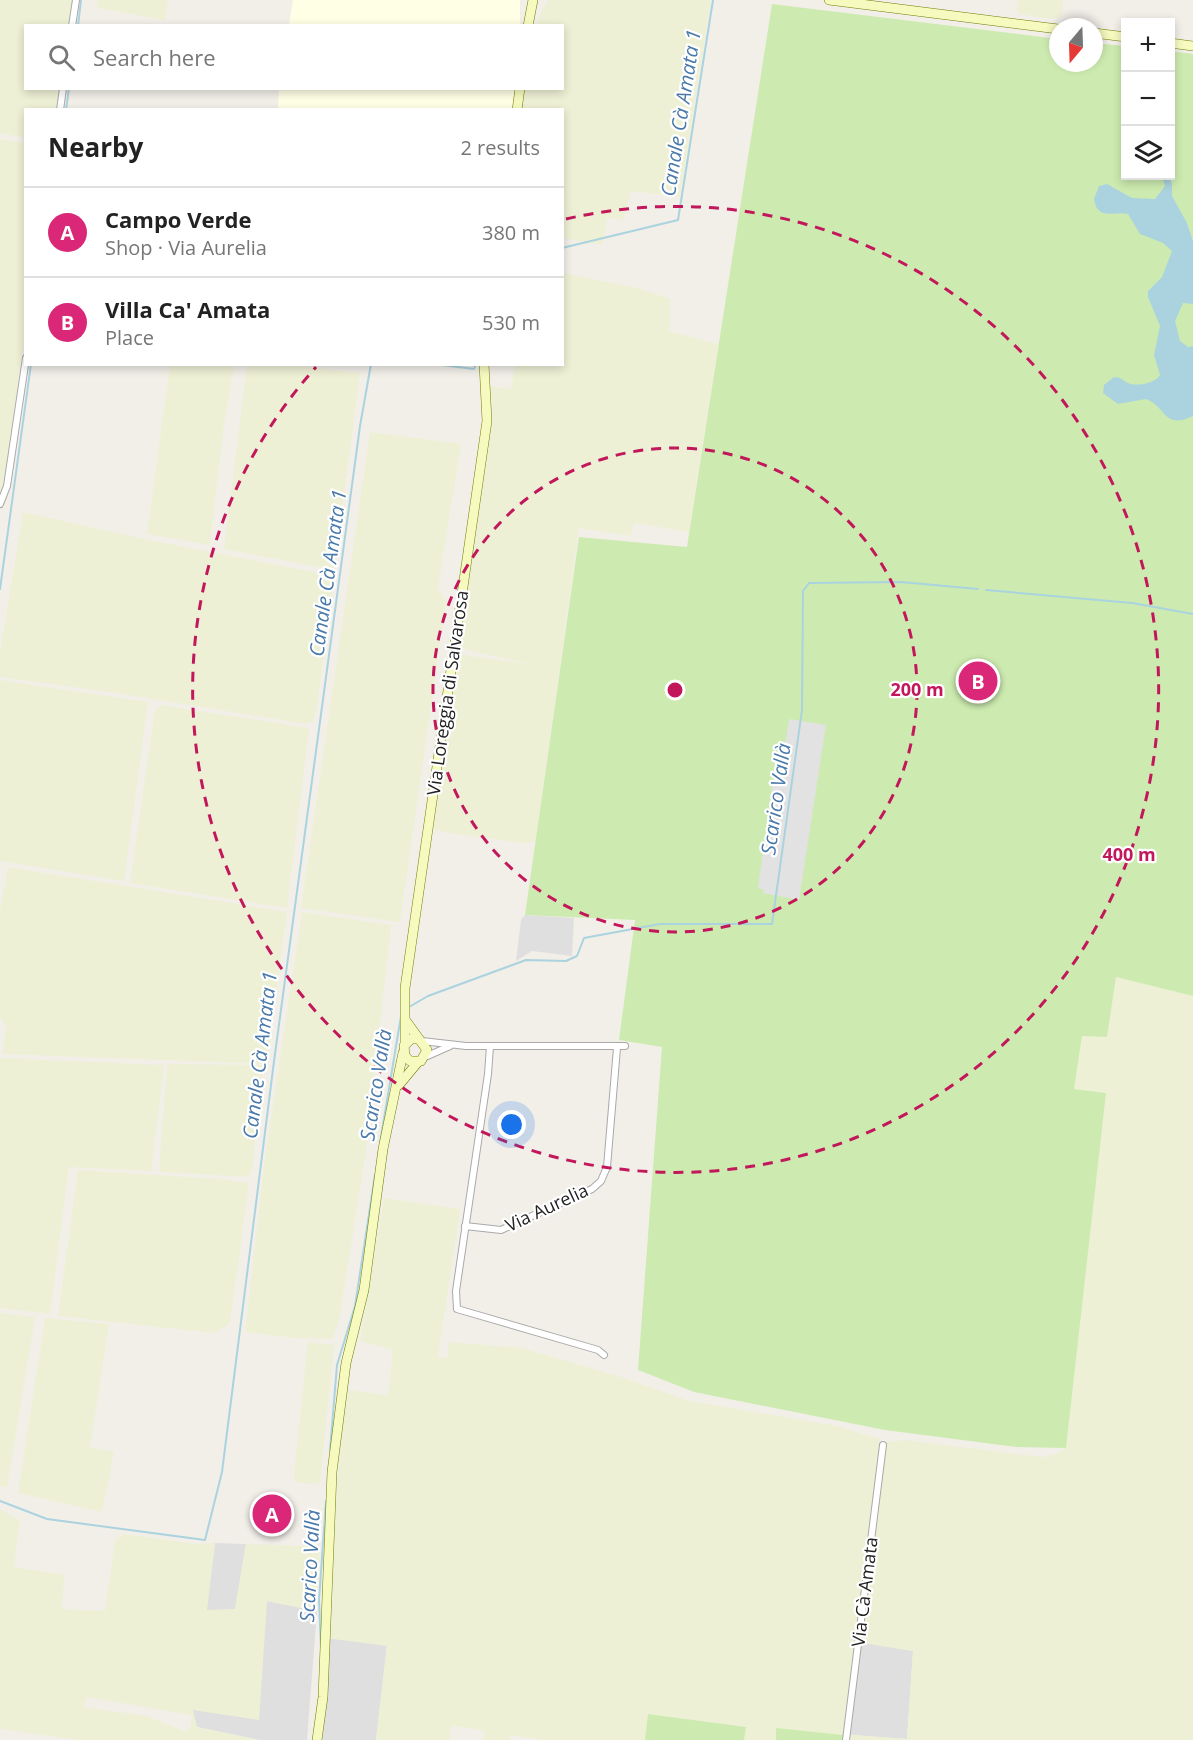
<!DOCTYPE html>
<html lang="en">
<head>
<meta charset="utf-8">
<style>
	body { margin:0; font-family:"Open Sans",sans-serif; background:#f2f2f2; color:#222 }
	.controls { position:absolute; right:18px; top:18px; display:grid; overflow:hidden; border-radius:0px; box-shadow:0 3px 9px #0003 }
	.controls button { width:54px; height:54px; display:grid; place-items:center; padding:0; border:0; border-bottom:2px solid #e0e0e0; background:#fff; color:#222; font:30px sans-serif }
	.compass { position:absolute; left:1049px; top:18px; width:54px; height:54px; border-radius:50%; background:#fff; box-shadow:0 3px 9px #0003; rotate:199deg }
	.you { position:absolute; left:512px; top:1125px; width:21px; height:21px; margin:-15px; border:4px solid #fff; border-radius:50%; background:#1a73e8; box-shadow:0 0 0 9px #1a73e833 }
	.badge { display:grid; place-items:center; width:39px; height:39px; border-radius:50%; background:#db2777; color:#fff; font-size:20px; font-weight:700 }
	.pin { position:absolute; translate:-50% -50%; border:3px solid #fff; box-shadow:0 2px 6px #0006 }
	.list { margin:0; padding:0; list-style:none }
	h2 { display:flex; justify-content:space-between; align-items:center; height:78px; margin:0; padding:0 24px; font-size:26px }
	h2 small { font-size:20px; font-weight:400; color:#767676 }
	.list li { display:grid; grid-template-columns:39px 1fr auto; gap:18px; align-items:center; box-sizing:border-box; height:90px; padding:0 24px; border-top:2px solid #e0e0e0 }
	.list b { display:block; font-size:22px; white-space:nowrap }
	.list p { margin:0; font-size:20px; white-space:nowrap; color:#767676 }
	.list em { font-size:20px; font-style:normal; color:#767676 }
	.icon { flex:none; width:33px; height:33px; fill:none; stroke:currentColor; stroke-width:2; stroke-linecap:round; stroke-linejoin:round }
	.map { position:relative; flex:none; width:1193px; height:1740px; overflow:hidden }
	.search { position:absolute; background:#fff; box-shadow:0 3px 9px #0003; left:24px; top:24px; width:540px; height:66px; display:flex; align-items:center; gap:15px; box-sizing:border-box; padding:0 21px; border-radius:0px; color:#767676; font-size:22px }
	.panel { position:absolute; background:#fff; box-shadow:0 3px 9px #0003; left:24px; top:108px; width:540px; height:258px; border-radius:0px }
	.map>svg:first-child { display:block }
	.residential { fill:#e0dfdf }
	.education { fill:#ffffe5 }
	.farmland { fill:#eef0d5; fill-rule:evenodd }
	.grass { fill:#cdebb0 }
	.parking { fill:#e2e2e2 }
	.water { fill:#aad3df }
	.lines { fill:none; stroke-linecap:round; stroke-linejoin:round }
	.stream { stroke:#aad3df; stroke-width:2 }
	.street-casing { stroke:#a9a9a9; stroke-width:8 }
	.secondary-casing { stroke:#707d05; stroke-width:10 }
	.street { stroke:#fff; stroke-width:6 }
	.secondary { stroke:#f7fabf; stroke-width:9 }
	.ring { fill:none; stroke:#c2185b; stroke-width:3; stroke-dasharray:10 8 }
	.labels { text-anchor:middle; stroke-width:4.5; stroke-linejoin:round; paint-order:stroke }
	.street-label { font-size:18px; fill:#222; stroke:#fff }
	.water-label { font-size:20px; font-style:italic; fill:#4a7aab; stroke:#fff }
	.centre { fill:#c2185b; stroke:#fff; stroke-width:3 }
	.ring-label { font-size:18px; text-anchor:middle; font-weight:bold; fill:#c2185b; stroke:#fff; stroke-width:4.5; stroke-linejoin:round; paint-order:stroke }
</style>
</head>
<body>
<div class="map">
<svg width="1193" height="1740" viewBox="0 0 1193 1740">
	<rect width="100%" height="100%" fill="#f2efe9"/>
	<g class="residential">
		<path d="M525,915L574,918L572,956L532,951L516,961L521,920Z"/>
		<path d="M215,1543L246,1544L235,1610H206Z"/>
		<path d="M267,1601L317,1611L307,1740H259L197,1727L192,1715L193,1710Z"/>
		<path d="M327,1638L387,1645L376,1740H320Z"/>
		<path d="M857,1641L913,1651L907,1739L843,1735Z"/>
	</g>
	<g class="education">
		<path d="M293,0H520V25H289Z"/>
		<path d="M279,89H519L516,109L278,110Z"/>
	</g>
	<g class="farmland">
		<path d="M0,0H73L69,25L26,26V88L60,89L57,109L26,110L25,138L0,133Z"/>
		<path d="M96,0H168L165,20L98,8Z"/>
		<path d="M549,0H711L680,197L631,191L624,220L607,218L602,245L563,238L562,110H521L524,89L562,88V26L537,25L542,10Z"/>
		<path d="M1018,0H1063L1062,17L1051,19L1019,14L1016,9Z"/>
		<path d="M0,139L26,143L25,334L4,483L0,494Z"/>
		<path d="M563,273L641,289L670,299L669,331L718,344L689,532L634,523L631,536L579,528L536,837L534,842L523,843L450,833L435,830L434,827L458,654L533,665L459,648L488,386L511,389L515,365L556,367L562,364Z"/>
		<path d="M170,365H234L224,424L210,545L147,534Z"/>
		<path d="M247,365H286L360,373L334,570L224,549Z"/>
		<path d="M370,432L461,444L438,588L446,601L400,922L301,908Z"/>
		<path d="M23,512L144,539L334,576L317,707L313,722L305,724L117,693L0,677V653Z"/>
		<path d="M0,680L148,702L124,881L0,861Z"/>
		<path d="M161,705L309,728L287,908L130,883L155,710Z"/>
		<path d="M8,867L287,912L267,1064L2,1054L6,1027L0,1017V911Z"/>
		<path d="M302,912L391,925L365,1159L339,1320L333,1339L295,1338L245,1332L264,1166Z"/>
		<path d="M1116,977L1193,996V1740H843V1735L776,1729V1740H744L745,1727L649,1714L645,1740H543L511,1735L510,1740H483L484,1730L452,1726L449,1740H376L387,1646L327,1638L332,1540L346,1390L388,1395L393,1350L360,1341L384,1198L460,1209L438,1357L447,1358L449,1342L522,1348L621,1377L689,1401L837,1426L880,1439L861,1610L885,1442L905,1440L1043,1457L1056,1454L1066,1448L1106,1093L1074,1089L1082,1035L1107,1037ZM857,1642L913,1651L907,1739L843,1734Z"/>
		<path d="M0,1058L164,1065L151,1171L69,1167L50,1314L0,1308Z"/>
		<path d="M167,1064L263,1065L252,1170L249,1177L159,1172Z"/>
		<path d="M78,1170L218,1179L249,1183L230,1323L214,1333L58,1316Z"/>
		<path d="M0,1313L35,1317L7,1488L0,1485Z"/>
		<path d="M45,1318L109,1324L90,1447L114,1452L102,1512L18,1493Z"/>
		<path d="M308,1342L334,1345L320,1483L309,1484L295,1482L294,1473Z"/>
		<path d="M0,1509L20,1521L14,1567L65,1575L61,1609L105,1611L115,1541L123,1534L196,1544L215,1543L207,1610L235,1609L246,1544L320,1547L317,1611L267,1601L259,1720L193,1710L197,1727L259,1740H78L0,1729ZM86,1697L192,1715L190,1728L184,1731L147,1716L84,1707Z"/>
	</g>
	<g class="grass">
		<path d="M772,4L1058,39V63H1094V43L1125,46L1126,176H1170L1171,51L1193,54V996L1116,977L1107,1037L1082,1036L1074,1089L1106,1093L1066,1448L1016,1447L885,1430L694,1392L638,1370L662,1047L619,1040L635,920L525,915L579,537L687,547Z"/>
		<path d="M648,1714L746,1727L744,1740H645Z"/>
		<path d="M776,1728L843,1735V1740H776Z"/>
	</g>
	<path class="parking" d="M789,719L826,725L799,900L763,893L764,890L758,888L777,752L784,753Z"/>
	<path class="water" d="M1162,176H1169L1172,184V196L1187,223L1193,241V304L1183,303L1175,321L1180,341L1188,347L1193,346V416C1163,430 1167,407 1146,399L1118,404L1103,393L1104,385L1114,377C1121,377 1122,380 1128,383C1137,387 1156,383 1160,375L1154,355L1160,326L1148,297V291L1162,277L1172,251L1163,243L1140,234L1128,214C1115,211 1097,221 1094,199L1099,186L1107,184L1132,198L1155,199L1165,186Z"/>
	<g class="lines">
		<g class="stream">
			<path d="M78,26L81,0"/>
			<path d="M66,110L69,88"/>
			<path d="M562,248L678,220L713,0"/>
			<path d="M434,364L474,369L476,364"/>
			<path d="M0,589L31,364"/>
			<path d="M986,590L1132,603L1193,614"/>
			<path d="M409,1007L428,996L526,960L566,961L577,956L584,938L660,924H772L802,710L803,591L809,583L901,582L978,589"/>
			<path d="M380,1143L401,1016"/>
			<path d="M330,1450L337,1365L355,1306L375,1175"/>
			<path d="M0,1501L47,1519L205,1540L222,1472C265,1123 311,774 360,426L371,364"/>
			<path d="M321,1648L319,1600L326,1501"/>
		</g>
		<defs>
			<g id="street">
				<path d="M72,26L76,0"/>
				<path d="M60,110L63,88"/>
				<path d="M0,504L7,486L26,358"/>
				<path d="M422,1041L466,1046H625"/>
				<path d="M490,1046L488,1074L456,1291L457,1309L598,1350L604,1355"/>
				<path d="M425,1057L450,1046"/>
				<path d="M465,1226L501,1230L592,1189L601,1181L607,1167L617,1048"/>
				<path d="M846,1740L883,1445"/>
			</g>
			<g id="secondary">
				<path d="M829,0L1058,29"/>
				<path d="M528,26L533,0"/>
				<path d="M1094,33L1126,37"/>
				<path d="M1170,43L1193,46"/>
				<path d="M517,110L520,88"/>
				<path d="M406,1021L427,1050L421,1061H410L405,1056L404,1046L411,1039H419"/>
				<path d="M405,1044V988L487,421L484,364"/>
				<path d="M399,1085L418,1062"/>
				<path d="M317,1740L323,1697L332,1472L346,1363L364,1290L383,1149L403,1053"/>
			</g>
		</defs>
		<use href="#street" class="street-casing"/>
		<use href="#secondary" class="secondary-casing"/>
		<use href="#street" class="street"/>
		<use href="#secondary" class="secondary"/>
	</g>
	<g class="ring">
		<circle cx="675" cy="690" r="242"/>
		<path d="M566 219A483 483 0 1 1 316 367"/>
	</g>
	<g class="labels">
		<g class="street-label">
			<text transform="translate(448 693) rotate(-82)" y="6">Via Loreggia di Salvarosa</text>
			<text transform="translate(547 1208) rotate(-25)" y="6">Via Aurelia</text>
			<text transform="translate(865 1592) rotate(-83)" y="6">Via Cà Amata</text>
		</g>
		<g class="water-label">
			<text transform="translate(681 113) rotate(-81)" y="7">Canale Cà Amata 1</text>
			<text transform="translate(328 573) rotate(-82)" y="7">Canale Cà Amata 1</text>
			<text transform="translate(776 799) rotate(-82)" y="7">Scarico Vallà</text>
			<text transform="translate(260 1055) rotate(-83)" y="7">Canale Cà Amata 1</text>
			<text transform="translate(376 1085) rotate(-81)" y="7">Scarico Vallà</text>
			<text transform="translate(310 1566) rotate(-87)" y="7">Scarico Vallà</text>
		</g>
	</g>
	<circle cx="675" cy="690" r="9" class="centre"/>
	<g class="ring-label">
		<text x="917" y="696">200 m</text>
		<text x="1129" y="861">400 m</text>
	</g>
</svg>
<div class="controls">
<button>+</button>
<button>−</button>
<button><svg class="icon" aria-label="layers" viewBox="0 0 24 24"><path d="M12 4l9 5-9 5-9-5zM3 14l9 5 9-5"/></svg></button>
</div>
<svg class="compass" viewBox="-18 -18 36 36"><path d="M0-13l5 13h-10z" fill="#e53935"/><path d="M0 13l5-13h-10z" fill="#767676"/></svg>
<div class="you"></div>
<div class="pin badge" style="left:272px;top:1514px">A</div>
<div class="pin badge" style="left:978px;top:681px">B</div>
<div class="search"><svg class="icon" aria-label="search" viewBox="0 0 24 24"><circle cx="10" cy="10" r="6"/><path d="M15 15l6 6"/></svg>Search here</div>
<section class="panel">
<h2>Nearby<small>2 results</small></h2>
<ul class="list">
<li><span class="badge">A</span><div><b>Campo Verde</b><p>Shop · Via Aurelia</p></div><em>380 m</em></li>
<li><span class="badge">B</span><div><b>Villa Ca' Amata</b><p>Place</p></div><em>530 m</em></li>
</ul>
</section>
</div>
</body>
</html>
